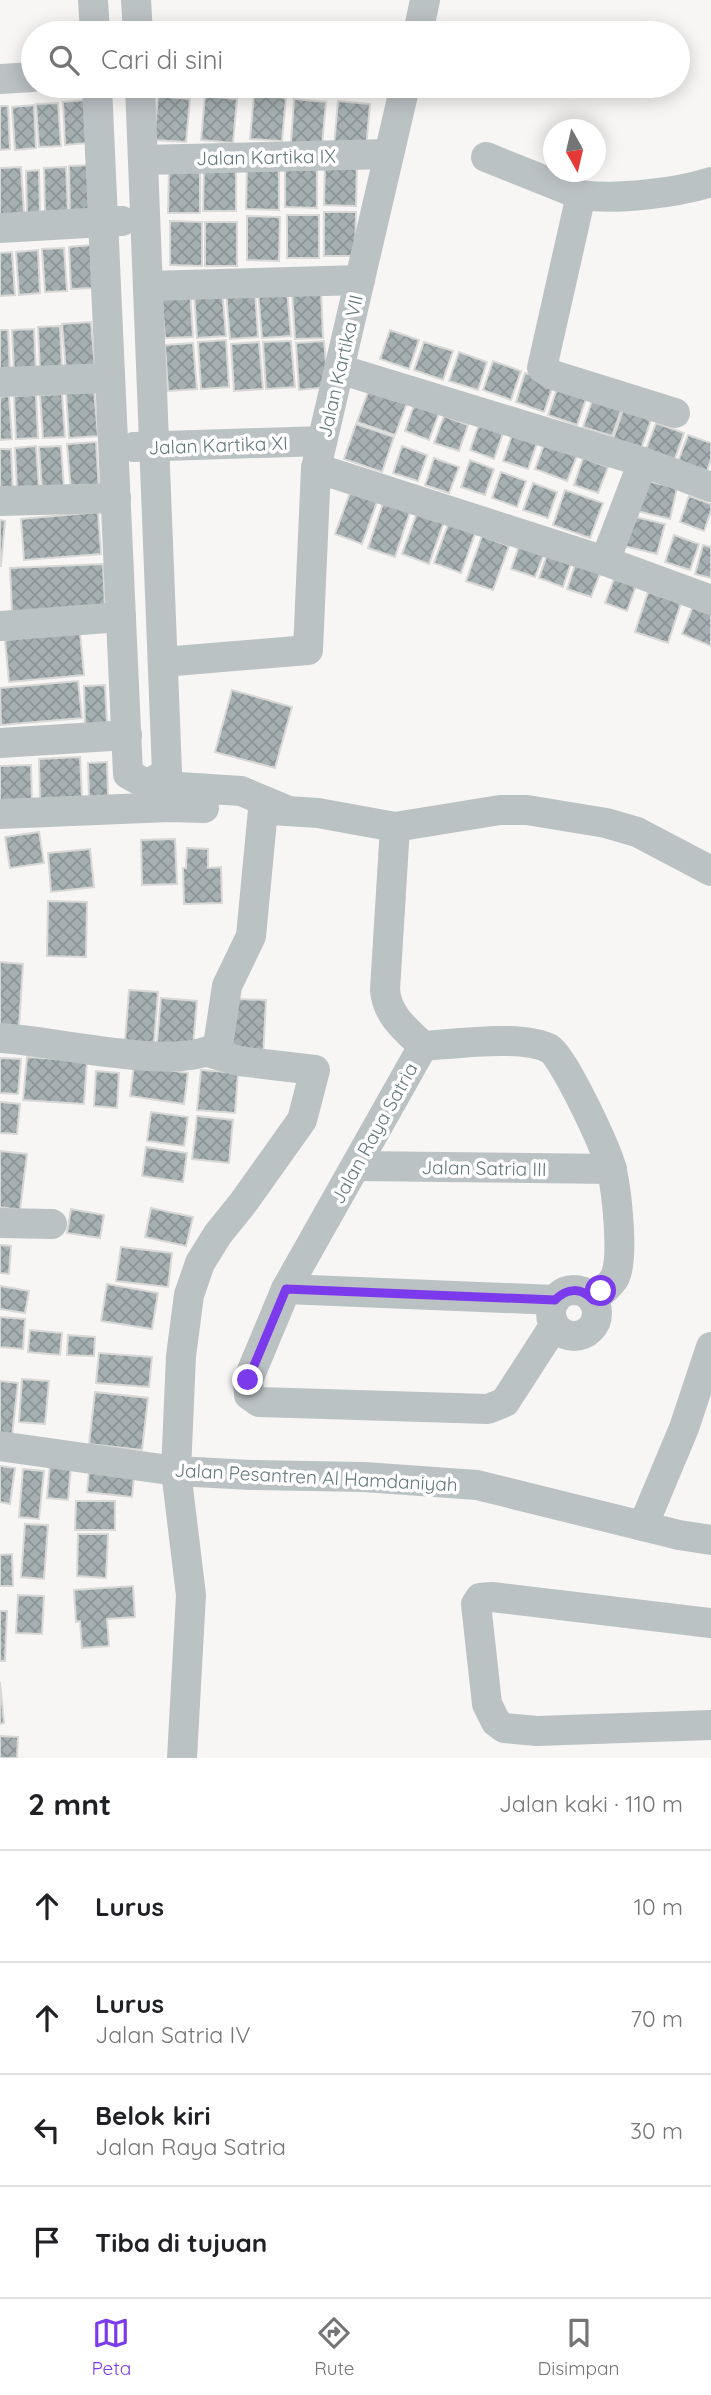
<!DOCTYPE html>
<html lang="id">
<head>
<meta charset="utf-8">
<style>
	body { margin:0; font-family:Quicksand,sans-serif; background:#f6f6f6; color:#202124 }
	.compass { position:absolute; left:543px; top:119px; width:63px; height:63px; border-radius:50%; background:#fff; box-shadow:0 4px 18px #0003; rotate:172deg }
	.stop { position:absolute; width:21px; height:21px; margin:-16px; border:5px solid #7c3aed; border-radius:50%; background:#fff }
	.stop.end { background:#7c3aed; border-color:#fff; box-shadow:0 2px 7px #0008 }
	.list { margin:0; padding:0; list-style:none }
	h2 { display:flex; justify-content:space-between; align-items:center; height:91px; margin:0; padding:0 28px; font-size:30px }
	h2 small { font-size:23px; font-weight:400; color:#757577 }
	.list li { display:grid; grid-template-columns:46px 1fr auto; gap:21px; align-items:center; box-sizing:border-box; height:112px; padding:0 28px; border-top:2px solid #e0e0e0 }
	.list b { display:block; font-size:26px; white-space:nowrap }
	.list p { margin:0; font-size:23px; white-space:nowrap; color:#757577 }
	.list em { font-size:23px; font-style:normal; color:#757577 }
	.icon { flex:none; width:38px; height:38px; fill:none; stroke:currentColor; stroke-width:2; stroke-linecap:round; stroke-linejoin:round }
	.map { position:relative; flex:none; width:711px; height:1758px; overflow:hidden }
	.search { position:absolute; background:#fff; box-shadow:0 4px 18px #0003; left:21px; right:21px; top:21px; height:77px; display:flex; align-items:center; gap:18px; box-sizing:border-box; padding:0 24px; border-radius:38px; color:#757577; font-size:26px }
	.sheet { height:539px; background:#fff }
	nav { display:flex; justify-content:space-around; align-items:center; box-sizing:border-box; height:98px; border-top:2px solid #e0e0e0; background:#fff; font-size:19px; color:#757577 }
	nav a { display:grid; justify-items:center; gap:4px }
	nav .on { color:#7c3aed }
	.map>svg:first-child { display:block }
	.building { fill:url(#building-cross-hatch); stroke:#d8d8d6; stroke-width:2 }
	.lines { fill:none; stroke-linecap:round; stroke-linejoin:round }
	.minor { stroke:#bbc2c3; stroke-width:30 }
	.route { stroke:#7c3aed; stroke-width:9 }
	.labels { text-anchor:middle; stroke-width:7; stroke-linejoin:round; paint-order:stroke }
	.street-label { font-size:19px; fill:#64787c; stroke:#fff }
</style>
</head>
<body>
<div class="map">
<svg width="711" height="1758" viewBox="0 0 711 1758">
	<defs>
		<pattern id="building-cross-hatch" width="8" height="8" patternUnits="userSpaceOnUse" patternTransform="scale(1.75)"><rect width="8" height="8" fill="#a6b0b2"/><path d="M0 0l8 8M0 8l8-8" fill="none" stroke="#8b9496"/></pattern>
	</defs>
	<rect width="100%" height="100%" fill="#f7f6f4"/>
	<g class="building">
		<path d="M190,86H222L221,91L190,88Z"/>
		<path d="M227,86H259L258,92L226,90Z"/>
		<path d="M311,86H382V96L311,93Z"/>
		<path d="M254,95L286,98L282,141L250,139Z"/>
		<path d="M158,96L190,99L186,142L154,140Z"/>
		<path d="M205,96L237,99L233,143L201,140Z"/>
		<path d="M294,99L326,102L322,146L291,143Z"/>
		<path d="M85,100L87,143L65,145L63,102Z"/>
		<path d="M338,101L370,104L366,148L334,145Z"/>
		<path d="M58,103L61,146L39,147L36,104Z"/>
		<path d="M34,105L36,148L15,150L12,107Z"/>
		<path d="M0,106H8L10,149L0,150Z"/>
		<path d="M325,162H357L356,206L324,205Z"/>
		<path d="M285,163L317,164V208L285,207Z"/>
		<path d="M91,165L92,211L70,212L69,166Z"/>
		<path d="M247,166H279V210L246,209Z"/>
		<path d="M21,167L24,213L0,215V168Z"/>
		<path d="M66,167L68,214H45L44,168Z"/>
		<path d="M204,167H236V211H203Z"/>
		<path d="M169,169L200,170V213H168Z"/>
		<path d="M39,170L40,213L27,214L26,171Z"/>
		<path d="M324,212H356L355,256H324Z"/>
		<rect x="287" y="215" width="32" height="43"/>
		<path d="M247,216L280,217L279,261L247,260Z"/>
		<path d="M170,221L202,222V266L170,265Z"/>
		<rect x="205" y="222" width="32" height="44"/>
		<path d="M91,245L93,288L71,289L69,247Z"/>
		<path d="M64,248L67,291L45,292L42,249Z"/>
		<path d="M38,250L40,293L19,295L16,252Z"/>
		<path d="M12,252L15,295L0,296V253Z"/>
		<path d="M222,289L226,336L197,338L194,292Z"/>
		<path d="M287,289L291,336L262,338L258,291Z"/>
		<path d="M321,289L323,338L295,339L292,291Z"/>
		<path d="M190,290L193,337L165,338L161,292Z"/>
		<path d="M255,290L258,337L230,339L226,292Z"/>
		<path d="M91,322L95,369L66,371L62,324Z"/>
		<path d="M60,326L62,369L40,370L38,327Z"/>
		<path d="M34,329L36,372L14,373L12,330Z"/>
		<path d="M0,330H8L10,373H0Z"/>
		<path d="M390,330L419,340L409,369L380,359Z"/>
		<path d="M226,340L229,387L201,389L198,342Z"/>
		<path d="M291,341L295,387L266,389L263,342Z"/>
		<path d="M324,341L328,387L299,390L296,343Z"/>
		<path d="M259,342L263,389L234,391L231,344Z"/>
		<path d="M424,342L453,351L443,380L414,370Z"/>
		<path d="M193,343L197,389L168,391L165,345Z"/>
		<path d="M459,352L487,362L478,390L449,381Z"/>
		<path d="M493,361L521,371L511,400L483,390Z"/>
		<path d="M525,373L554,383L544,412L516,402Z"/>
		<path d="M558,386L587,396L577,425L548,415Z"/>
		<path d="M370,387L408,400L395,435L357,422Z"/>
		<path d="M94,389L98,436L69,438L66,391Z"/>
		<path d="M62,394L65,437L43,438L40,395Z"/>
		<path d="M36,395L38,438L16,439L14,396Z"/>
		<path d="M9,396L12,439L0,440V397Z"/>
		<path d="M593,398L622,408L612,436L583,427Z"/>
		<path d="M414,405L439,413L429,440L405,431Z"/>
		<path d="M623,410L651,420L641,449L613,439Z"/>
		<path d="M444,416L468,425L459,451L434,443Z"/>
		<path d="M656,423L684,433L674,461L645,452Z"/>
		<path d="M356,424L394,437L382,472L344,459Z"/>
		<path d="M479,424L503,433L494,459L470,450Z"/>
		<path d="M512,435L537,443L528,469L503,461Z"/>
		<path d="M688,435L711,443V459L706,474L677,464Z"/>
		<path d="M96,442L99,489L71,491L67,444Z"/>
		<path d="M545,442L578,453L567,481L535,469Z"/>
		<path d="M36,446L39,489L17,491L15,448Z"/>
		<path d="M61,446L64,489L42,490L39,447Z"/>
		<path d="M402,446L427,455L418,481L393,473Z"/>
		<path d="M0,449H11L13,492H0Z"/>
		<path d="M434,458L459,467L449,493L425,485Z"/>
		<path d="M583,458L608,467L598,493L574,485Z"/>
		<path d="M470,460L494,469L485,495L461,487Z"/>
		<path d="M501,472L526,481L517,507L492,498Z"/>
		<path d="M640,479L677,488L670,519L633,510Z"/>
		<path d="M533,483L557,492L548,518L523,510Z"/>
		<path d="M351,490L378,499L362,544L335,534Z"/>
		<path d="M565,490L603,503L590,538L553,525Z"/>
		<path d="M689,496L711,504V511L704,531L680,522Z"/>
		<path d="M383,503L410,512L395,557L368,548Z"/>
		<path d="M418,510L445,519L429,564L402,554Z"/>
		<path d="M98,512L101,554L24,560L21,519Z"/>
		<path d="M627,515L665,524L657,554L620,545Z"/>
		<path d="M450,519L477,528L461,573L434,563Z"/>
		<path d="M0,520L5,521L1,566H0Z"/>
		<path d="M674,535L699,544L690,570L665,562Z"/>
		<path d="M482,536L509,546L493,590L466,581Z"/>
		<path d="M520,543L545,551L535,577L511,569Z"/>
		<path d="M703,545L711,547V578L695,574Z"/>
		<path d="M548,552L572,560L563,587L539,578Z"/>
		<path d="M576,562L601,571L591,597L567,589Z"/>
		<path d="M103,564L105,608L12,612L10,568Z"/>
		<path d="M614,579L636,586L627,611L605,603Z"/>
		<path d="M648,592L681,603L668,643L635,632Z"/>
		<path d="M693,606L711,613V646L682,634Z"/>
		<path d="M80,632L84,675L9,682L5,640Z"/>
		<path d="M78,681L82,718L1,725L0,688Z"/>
		<path d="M105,685L107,724L85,725L84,686Z"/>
		<path d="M232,690L292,707L275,768L215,752Z"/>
		<path d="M80,757L82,798L40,799L39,759Z"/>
		<path d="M107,762L108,796L89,797L88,763Z"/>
		<path d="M31,765L32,803L0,804V766Z"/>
		<path d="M39,832L44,863L10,868L5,837Z"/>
		<path d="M175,839L177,884L142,885L141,840Z"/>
		<path d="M187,848L208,849V868L221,867L222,903L184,904L183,868H186Z"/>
		<path d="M90,849L94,887L51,892L48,853Z"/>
		<path d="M48,901L87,902L86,957L47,956Z"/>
		<path d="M0,962L23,964L19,1026L0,1025Z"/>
		<path d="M129,990L158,992L154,1043L125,1041Z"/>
		<path d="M161,998L197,1001L193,1046L157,1043Z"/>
		<path d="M235,999L266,1000L263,1058L231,1056Z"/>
		<path d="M27,1057L87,1061L84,1104L23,1100Z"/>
		<path d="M0,1058L21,1059L18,1094L0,1093Z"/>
		<path d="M134,1065L188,1073L184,1104L130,1096Z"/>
		<path d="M201,1070L238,1073L235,1113L197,1110Z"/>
		<path d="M96,1071L119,1073L117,1108L94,1106Z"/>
		<path d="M0,1102L20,1104L17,1134L0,1133Z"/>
		<path d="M151,1112L188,1117L184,1146L147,1141Z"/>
		<path d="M197,1116L233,1120L229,1163L192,1159Z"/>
		<path d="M146,1147L187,1153L183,1182L142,1176Z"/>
		<path d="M0,1151L27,1154L20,1210L0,1207Z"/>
		<path d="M151,1208L193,1217L186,1246L145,1237Z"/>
		<path d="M71,1209L104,1215L100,1238L67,1233Z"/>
		<path d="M0,1245L11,1246L9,1274L0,1273Z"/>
		<path d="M121,1247L172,1253L168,1287L116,1281Z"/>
		<path d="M107,1284L158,1293L152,1329L101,1321Z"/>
		<path d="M0,1286L29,1291L25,1313L0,1309Z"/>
		<path d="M0,1317L25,1319L23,1349L0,1347Z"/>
		<path d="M30,1330L62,1333L60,1355L28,1352Z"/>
		<path d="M68,1335L95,1337L94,1356L67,1355Z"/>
		<path d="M99,1353L152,1357L149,1387L96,1383Z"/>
		<path d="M22,1379L49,1381L45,1424L19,1422Z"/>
		<path d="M0,1381L18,1383L12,1436L0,1434Z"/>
		<path d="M95,1392L148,1398L142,1450L89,1444Z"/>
		<path d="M90,1462L135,1467L132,1497L87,1492Z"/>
		<path d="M50,1464L71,1466L68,1500L47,1498Z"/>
		<path d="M0,1466L15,1468L10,1504L0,1502Z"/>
		<path d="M23,1469L44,1471L39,1519L19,1517Z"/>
		<path d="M76,1501H115V1530H75Z"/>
		<path d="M25,1524L48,1525L44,1579L21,1577Z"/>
		<path d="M78,1534H108L106,1578L77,1576Z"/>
		<path d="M12,1554L13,1586H0V1555Z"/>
		<path d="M133,1586L135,1617L107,1619L109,1646L82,1648L80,1621L76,1622L74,1590Z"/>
		<path d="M18,1595L44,1596L42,1634L16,1633Z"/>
		<path d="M0,1611H7L5,1661H0Z"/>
		<path d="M0,1682L4,1723L0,1724Z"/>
		<path d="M0,1736L18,1737L17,1758H0Z"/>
	</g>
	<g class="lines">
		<g class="minor">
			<path d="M93,0L95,33"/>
			<path d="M136,0L138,33"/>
			<path d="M418,33L425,0"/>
			<path d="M0,79L33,77"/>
			<path d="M97,86L128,774L148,785L241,791L289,811"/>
			<path d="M140,86L167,772L148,785"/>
			<path d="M486,157L581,195C617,200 676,193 711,182"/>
			<path d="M143,160L389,154"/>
			<path d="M581,195L542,368L553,375L675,413"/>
			<path d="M0,228L122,221"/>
			<path d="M148,286L360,280"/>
			<path d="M339,369L643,462L711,487"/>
			<path d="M0,382L110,378"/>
			<path d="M134,447L322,441"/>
			<path d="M316,468L605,561L711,600"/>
			<path d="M0,501L116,498"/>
			<path d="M605,561L643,462"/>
			<path d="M1,626L121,617"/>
			<path d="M163,662L308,650L316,468L405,86"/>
			<path d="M0,743L127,735"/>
			<path d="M271,810L318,813L395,827L500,810H527L606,823L637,832L711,871"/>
			<path d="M0,814L169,807L204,808"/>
			<path d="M395,827L385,990C387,1015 405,1029 423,1046L286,1289L248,1380L249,1395L259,1402L488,1409L505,1402L554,1326"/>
			<path d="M0,1038C52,1040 178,1073 218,1046L227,986L251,936L263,810"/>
			<path d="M423,1046C454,1044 524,1034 550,1049C564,1058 609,1153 612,1171C617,1194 624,1258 615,1277C611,1285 599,1294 593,1300"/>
			<path d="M356,1166L612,1169"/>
			<path d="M0,1223L52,1224"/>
			<path d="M286,1289L555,1300"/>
			<circle cx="574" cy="1313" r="23"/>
			<path d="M0,1446L176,1471L251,1475L364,1477L477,1485L679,1535L711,1540"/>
			<path d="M643,1526L684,1428L711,1347"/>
			<path d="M711,1623L492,1597L480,1598L476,1604L487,1704L496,1722L504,1728L537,1731L711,1725"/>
			<path d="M182,1758L191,1595L176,1471L181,1356L189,1295L200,1263L218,1234L243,1203L302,1120L315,1070L239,1061L208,1052"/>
		</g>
	</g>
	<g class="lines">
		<path class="route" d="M248,1380L286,1289L555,1300C567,1288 581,1287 593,1300L601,1291"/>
	</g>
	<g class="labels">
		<g class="street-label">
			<text transform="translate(266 157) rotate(-1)" y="7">Jalan Kartika IX</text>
			<text transform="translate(340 366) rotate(-77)" y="7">Jalan Kartika VII</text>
			<text transform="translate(218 445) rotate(-2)" y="7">Jalan Kartika XI</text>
			<text transform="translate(374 1133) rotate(-61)" y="7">Jalan Raya Satria</text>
			<text transform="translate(484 1168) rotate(1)" y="7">Jalan Satria III</text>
			<text transform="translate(316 1477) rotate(3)" y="7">Jalan Pesantren Al Hamdaniyah</text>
		</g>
	</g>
</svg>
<svg class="compass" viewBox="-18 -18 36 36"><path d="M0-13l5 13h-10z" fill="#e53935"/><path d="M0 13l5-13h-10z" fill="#757577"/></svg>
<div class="stop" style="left:601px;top:1291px"></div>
<div class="stop end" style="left:248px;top:1380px"></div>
<div class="search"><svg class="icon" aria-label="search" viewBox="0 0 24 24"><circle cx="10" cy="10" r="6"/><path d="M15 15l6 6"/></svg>Cari di sini</div>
</div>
<section class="sheet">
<h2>2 mnt<small>Jalan kaki · 110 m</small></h2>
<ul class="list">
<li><svg class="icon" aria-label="ahead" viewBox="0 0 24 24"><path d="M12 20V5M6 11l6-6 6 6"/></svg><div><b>Lurus</b></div><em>10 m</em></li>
<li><svg class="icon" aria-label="ahead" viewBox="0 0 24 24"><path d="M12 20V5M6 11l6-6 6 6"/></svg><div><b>Lurus</b><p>Jalan Satria IV</p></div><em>70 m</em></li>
<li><svg class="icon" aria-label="left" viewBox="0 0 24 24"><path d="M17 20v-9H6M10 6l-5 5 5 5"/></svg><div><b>Belok kiri</b><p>Jalan Raya Satria</p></div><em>30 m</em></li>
<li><svg class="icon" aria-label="arrive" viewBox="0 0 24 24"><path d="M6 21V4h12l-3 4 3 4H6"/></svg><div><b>Tiba di tujuan</b></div></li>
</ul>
</section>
<nav>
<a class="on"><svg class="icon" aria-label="map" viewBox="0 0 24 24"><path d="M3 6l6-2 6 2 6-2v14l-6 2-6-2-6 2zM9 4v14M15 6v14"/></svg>Peta</a>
<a><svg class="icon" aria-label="directions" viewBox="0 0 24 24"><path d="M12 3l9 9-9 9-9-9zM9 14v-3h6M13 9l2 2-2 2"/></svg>Rute</a>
<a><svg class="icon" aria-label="saved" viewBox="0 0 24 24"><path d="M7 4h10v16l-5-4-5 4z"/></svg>Disimpan</a>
</nav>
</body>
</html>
